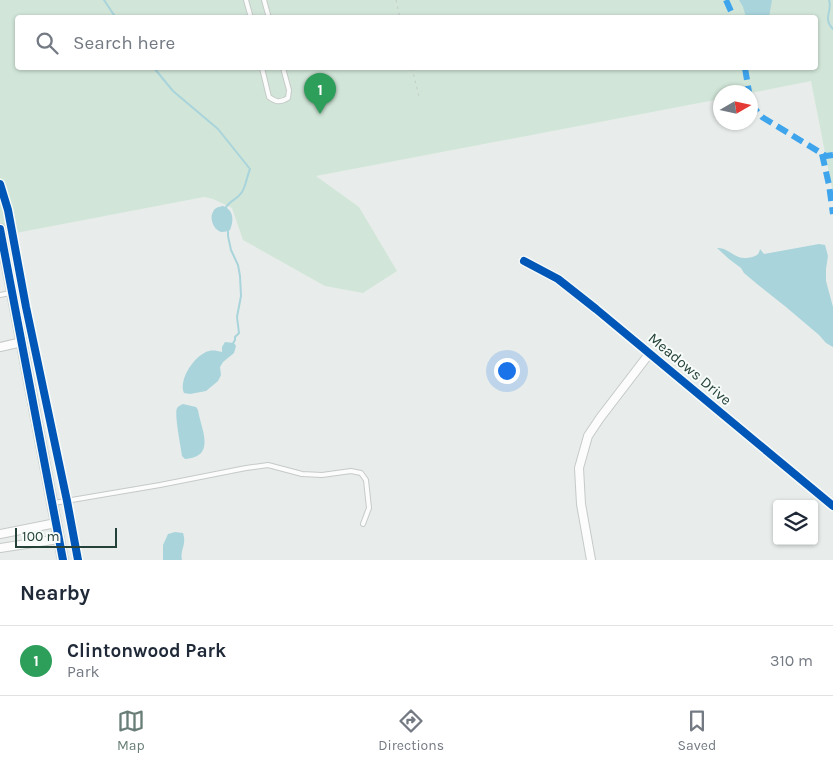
<!DOCTYPE html>
<html lang="en">
<head>
<meta charset="utf-8">
<style>
	body { margin:0; font-family:Karla,sans-serif; background:#f2f2f3; color:#1f2937 }
	.controls { position:absolute; right:15px; bottom:15px; display:grid; overflow:hidden; border-radius:5px; box-shadow:0 1px 4px #0004 }
	.controls button { width:45px; height:45px; display:grid; place-items:center; padding:0; border:0; border-bottom:1px solid #e0e1e3; background:#fff; color:#1f2937; font:25px sans-serif }
	.compass { position:absolute; left:713px; top:85px; width:45px; height:45px; border-radius:50%; background:#fff; box-shadow:0 1px 4px #0004; rotate:81deg }
	.scale { position:absolute; left:15px; bottom:12px; width:102px; box-sizing:border-box; padding-left:5px; border:2px solid #24423a; border-top:0; font-size:14px; line-height:18px; white-space:nowrap; color:#24423a; -webkit-text-stroke:4px #f7fbf9; paint-order:stroke }
	.you { position:absolute; left:506px; top:370px; width:18px; height:18px; margin:-12px; border:4px solid #fff; border-radius:50%; background:#1a73e8; box-shadow:0 0 0 8px #1a73e833 }
	.badge { display:grid; place-items:center; width:32px; height:32px; border-radius:50%; background:#697e78; color:#fff; font-size:16px; font-weight:700 }
	.pin { position:absolute; translate:-50% -41px; filter:drop-shadow(0 1px 2px #0008) }
	.pin::after { content:''; position:absolute; top:26px; width:18px; height:15px; background:inherit; clip-path:polygon(0 0,100% 0,50% 100%) }
	.list { margin:0; padding:0; list-style:none }
	h2 { display:flex; justify-content:space-between; align-items:center; height:65px; margin:0; padding:0 20px; font-size:21px }
	h2 small { font-size:16px; font-weight:400; color:#747a83 }
	.list li { display:grid; grid-template-columns:32px 1fr auto; gap:15px; align-items:center; box-sizing:border-box; height:70px; padding:0 20px; border-top:1px solid #e0e1e3 }
	.list b { display:block; font-size:19px; white-space:nowrap }
	.list p { margin:0; font-size:16px; white-space:nowrap; color:#747a83 }
	.list em { font-size:16px; font-style:normal; color:#747a83 }
	.icon { flex:none; width:28px; height:28px; fill:none; stroke:currentColor; stroke-width:2; stroke-linecap:round; stroke-linejoin:round }
	.map { position:relative; flex:none; width:833px; height:560px; overflow:hidden }
	.search { position:absolute; background:#fff; box-shadow:0 1px 4px #0004; left:15px; right:15px; top:15px; height:55px; display:flex; align-items:center; gap:12px; box-sizing:border-box; padding:0 18px; border-radius:5px; color:#747a83; font-size:19px }
	.sheet { height:135px; background:#fff }
	nav { display:flex; justify-content:space-around; align-items:center; box-sizing:border-box; height:70px; border-top:1px solid #e0e1e3; background:#fff; font-size:14px; color:#747a83 }
	nav a { display:grid; justify-items:center; gap:2px }
	nav .on { color:#697e78 }
	.map>svg:first-child { display:block }
	.green { fill:#d1e6d8; fill-rule:evenodd }
	.water { fill:#a9d4db }
	.lines { fill:none; stroke-linecap:round; stroke-linejoin:round }
	.stream { stroke:#a9d4db; stroke-width:2 }
	.lane-casing { stroke:#c5cac8; stroke-width:6 }
	.street-casing { stroke:#c5cac8; stroke-width:10 }
	.secondary-casing { stroke:#c3cbc8; stroke-width:12 }
	.path { stroke:#c3ccca; stroke-width:1; stroke-dasharray:2.5 4; stroke-linecap:butt }
	.lane { stroke:#fcfcfc; stroke-width:4 }
	.street { stroke:#fcfcfc; stroke-width:8 }
	.secondary { stroke:#fcfcfc; stroke-width:10 }
	.quiet { stroke:#3ea4ec; stroke-width:6; stroke-dasharray:12 6; stroke-linecap:butt }
	.cycleway-casing { stroke:#f7fbf9; stroke-width:11 }
	.cycleway { stroke:#0057b8; stroke-width:8 }
	.labels { text-anchor:middle; stroke-width:4; stroke-linejoin:round; paint-order:stroke }
	.street-label { font-size:15px; fill:#24423a; stroke:#f7fbf9 }
</style>
</head>
<body>
<div class="map">
<svg width="833" height="560" viewBox="0 0 833 560">
	<rect width="100%" height="100%" fill="#e8edeb"/>
	<path class="green" d="M0,0H833V193L811,81L751,93L720,92V99L316,176L359,207L397,271L363,293L325,286L243,240L232,208L213,199L204,197L0,236ZM18,18H816V68H18Z"/>
	<g class="water">
		<path d="M739,0H772L769,17H746L743,7Z"/>
		<path d="M223,206C234,210 234,221 230,230C228,231 224,232 222,232C214,231 209,218 213,212C215,207 219,207 223,206Z"/>
		<path d="M819,244L825,245L828,256L826,269V281L833,307V347L826,343L819,335L786,307L757,284L744,273L741,268L729,259L717,248C732,248 734,262 752,257C757,256 759,254 760,249L764,254Z"/>
		<path d="M225,342L234,343L236,346L234,353L223,362L220,367L221,375L218,381L206,391L190,394L184,393C178,380 195,354 209,351C213,350 218,351 222,352V347Z"/>
		<path d="M183,404L196,407L198,410C201,429 217,457 185,459L182,456C181,447 174,414 177,408C178,406 181,405 183,404Z"/>
		<path d="M175,532L183,533C187,545 180,549 182,560H163V545L168,534Z"/>
	</g>
	<g class="lines">
		<g class="stream">
			<path d="M104,0L116,18"/>
			<path d="M829,0C833,11 822,18 833,29"/>
			<path d="M154,68L173,91L218,129L250,169C247,176 246,186 242,192C237,200 228,201 225,209"/>
			<path d="M228,231V236L231,250L238,265L240,276L241,296L237,317L239,333L235,337V340L232,345"/>
		</g>
		<defs>
			<g id="lane">
				<path d="M246,0L251,18"/>
				<path d="M264,0L269,18"/>
				<path d="M262,68L269,97C276,102 280,103 288,98L289,90L283,68"/>
				<path d="M0,295L10,293"/>
				<path d="M54,503L160,485L246,468L268,465L302,474L322,475L351,471L361,473L366,480L369,508L363,524"/>
			</g>
			<g id="street">
				<path d="M524,261L558,279L596,309L833,506"/>
				<path d="M0,347L22,342"/>
				<path d="M0,534L56,523"/>
				<path d="M0,548L59,539"/>
				<path d="M591,560L581,504L579,468L588,436L600,418L649,354"/>
			</g>
			<path id="secondary" d="M0,229L63,560"/>
		</defs>
		<use href="#lane" class="lane-casing"/>
		<use href="#street" class="street-casing"/>
		<use href="#secondary" class="secondary-casing"/>
		<g class="path">
			<path d="M396,0L400,18"/>
			<path d="M461,18L468,16"/>
			<path d="M412,68L419,97"/>
		</g>
		<use href="#lane" class="lane"/>
		<use href="#street" class="street"/>
		<use href="#secondary" class="secondary"/>
		<g class="quiet">
			<path d="M726,0L734,18"/>
			<path d="M745,68L749,92"/>
			<path d="M750,103L762,117L826,156L833,155"/>
			<path d="M822,154L829,185L833,214"/>
		</g>
		<defs>
			<g id="cycleway">
				<path d="M0,184L8,210L26,307L67,501L78,560"/>
				<path d="M0,229L63,560"/>
				<path d="M524,261L558,279L596,309L833,506"/>
			</g>
		</defs>
		<use href="#cycleway" class="cycleway-casing"/>
		<use href="#cycleway" class="cycleway"/>
	</g>
	<g class="labels">
		<g class="street-label">
			<text transform="translate(690 369) rotate(40)" y="5">Meadows Drive</text>
		</g>
	</g>
</svg>
<div class="controls">
<button><svg class="icon" aria-label="layers" viewBox="0 0 24 24"><path d="M12 4l9 5-9 5-9-5zM3 14l9 5 9-5"/></svg></button>
</div>
<svg class="compass" viewBox="-18 -18 36 36"><path d="M0-13l5 13h-10z" fill="#e53935"/><path d="M0 13l5-13h-10z" fill="#747a83"/></svg>
<div class="scale">100 m</div>
<div class="you"></div>
<div class="pin badge" style="left:320px;top:114px;background:#2e9e5b">1</div>
<div class="search"><svg class="icon" aria-label="search" viewBox="0 0 24 24"><circle cx="10" cy="10" r="6"/><path d="M15 15l6 6"/></svg>Search here</div>
</div>
<section class="sheet">
<h2>Nearby<small></small></h2>
<ul class="list">
<li><span class="badge" style="background:#2e9e5b">1</span><div><b>Clintonwood Park</b><p>Park</p></div><em>310 m</em></li>
</ul>
</section>
<nav>
<a class="on"><svg class="icon" aria-label="map" viewBox="0 0 24 24"><path d="M3 6l6-2 6 2 6-2v14l-6 2-6-2-6 2zM9 4v14M15 6v14"/></svg>Map</a>
<a><svg class="icon" aria-label="directions" viewBox="0 0 24 24"><path d="M12 3l9 9-9 9-9-9zM9 14v-3h6M13 9l2 2-2 2"/></svg>Directions</a>
<a><svg class="icon" aria-label="saved" viewBox="0 0 24 24"><path d="M7 4h10v16l-5-4-5 4z"/></svg>Saved</a>
</nav>
</body>
</html>
